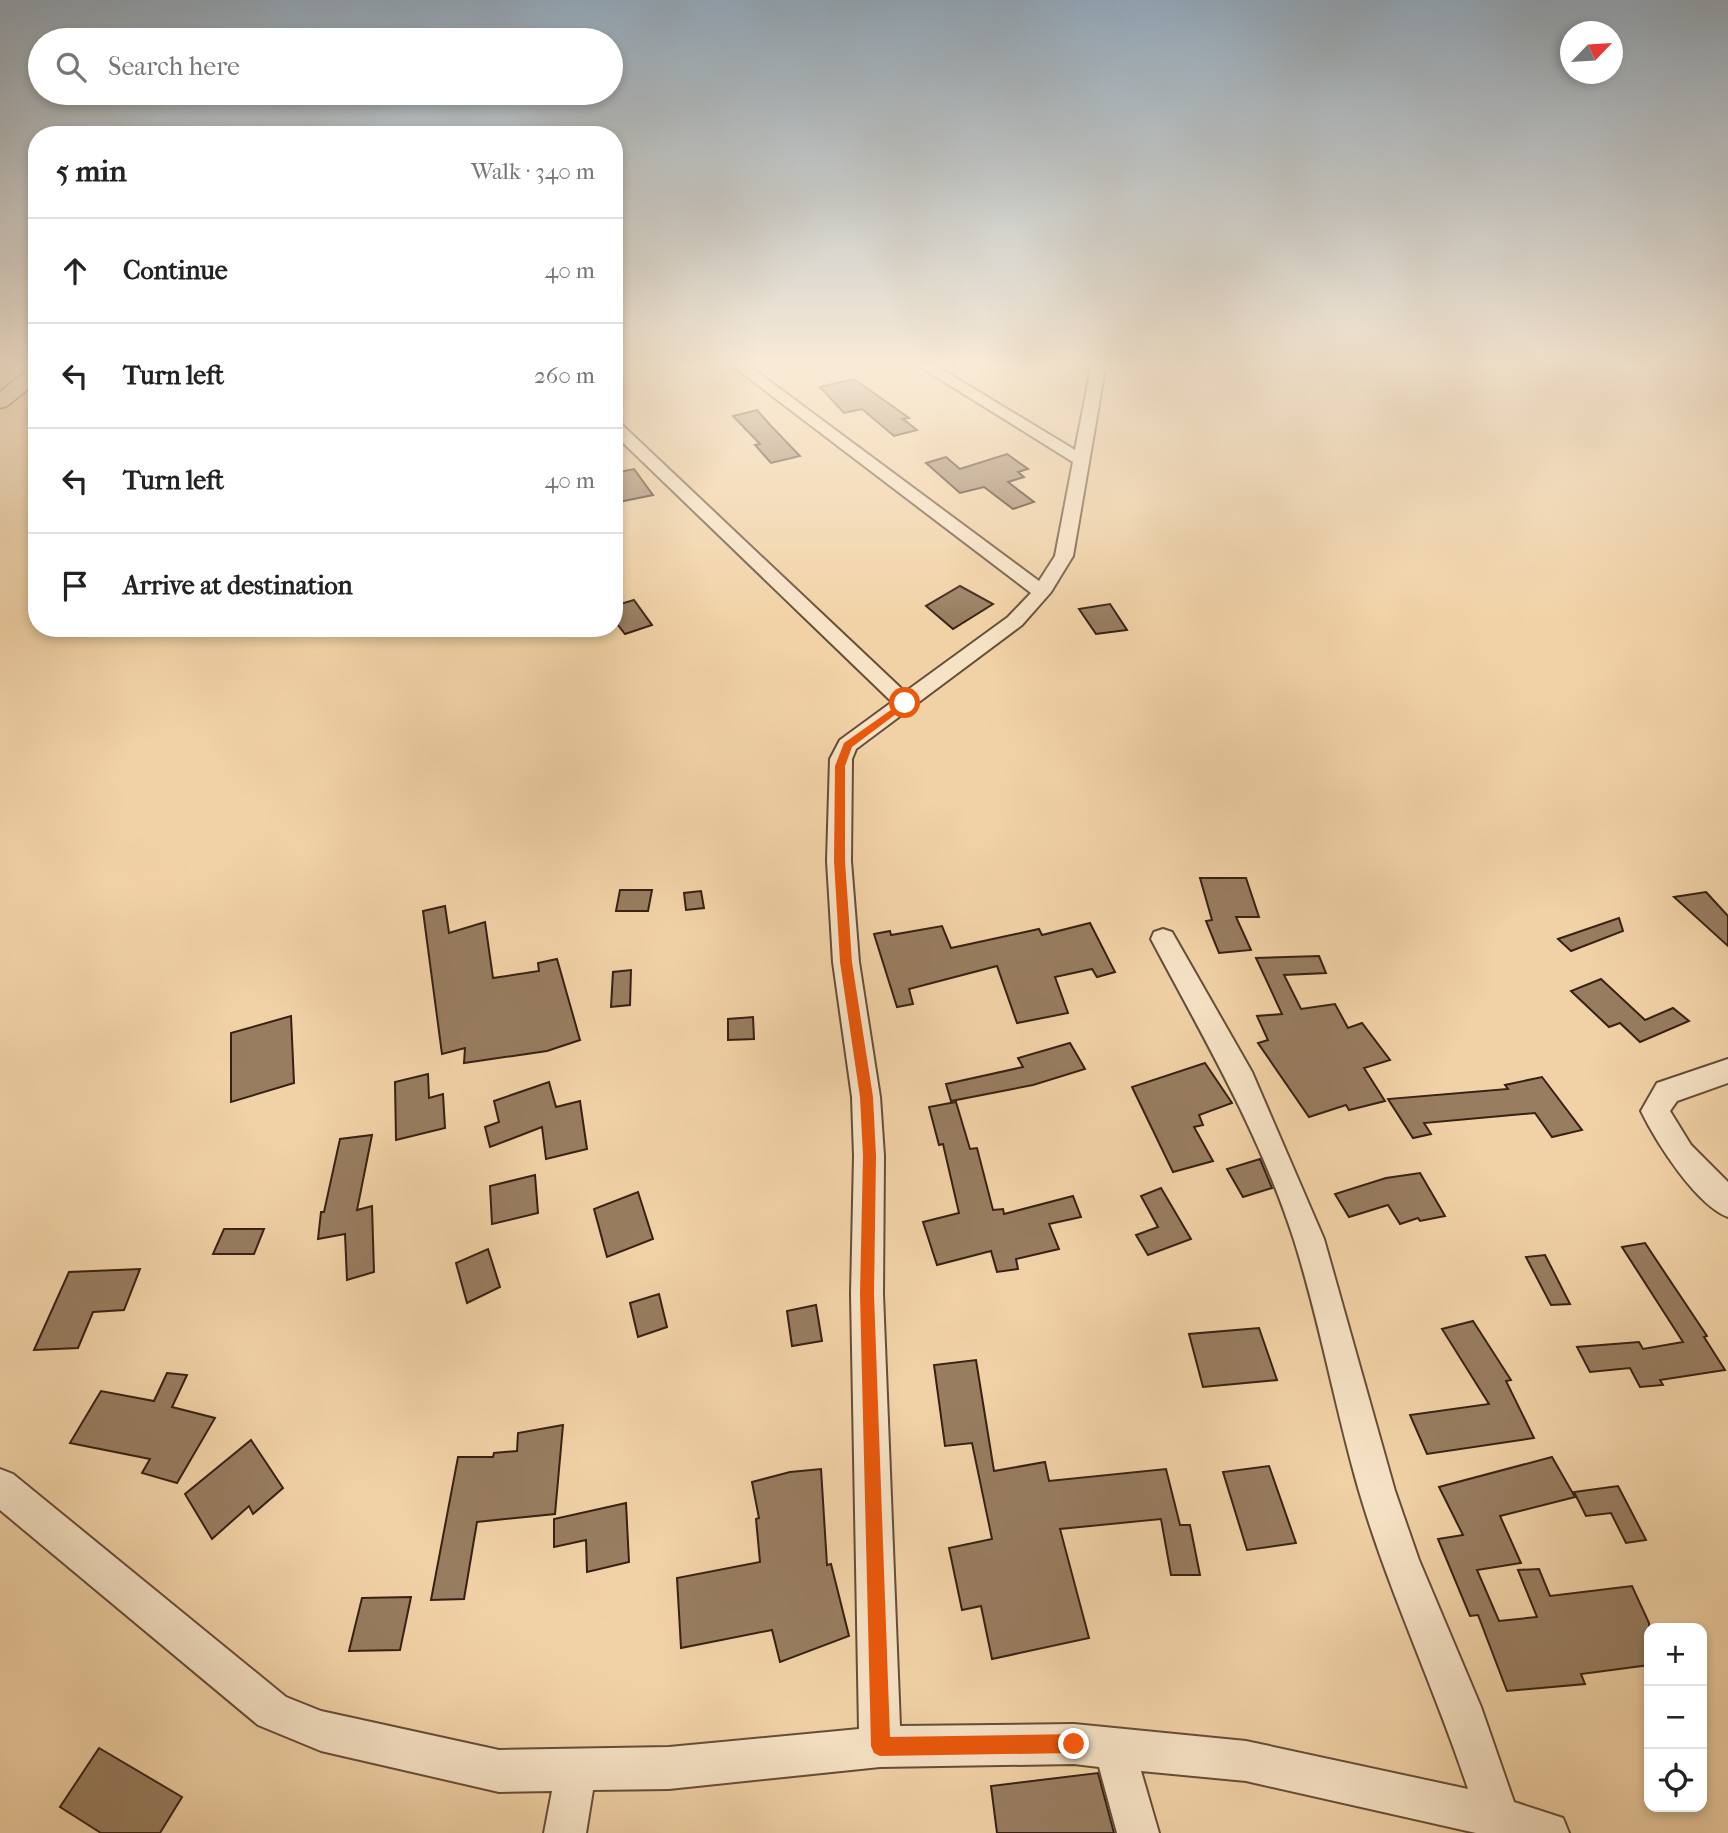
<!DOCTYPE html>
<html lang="en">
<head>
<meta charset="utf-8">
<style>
	body { margin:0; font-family:"IM FELL French Canon",serif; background:#f6f6f6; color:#222 }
	.controls { position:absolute; right:21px; bottom:21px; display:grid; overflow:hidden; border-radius:14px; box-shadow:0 4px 10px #0003 }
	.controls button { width:63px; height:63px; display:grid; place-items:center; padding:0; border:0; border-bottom:2px solid #e0e0e0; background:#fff; color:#222; font:35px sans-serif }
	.compass { position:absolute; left:1560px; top:21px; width:63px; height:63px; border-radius:50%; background:#fff; box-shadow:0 4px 10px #0003; rotate:65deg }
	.stop { position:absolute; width:21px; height:21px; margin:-16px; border:5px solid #ea580c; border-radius:50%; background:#fff }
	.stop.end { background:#ea580c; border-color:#fff; box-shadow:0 2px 7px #0008 }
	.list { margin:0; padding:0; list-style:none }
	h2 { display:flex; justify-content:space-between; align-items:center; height:91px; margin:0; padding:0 28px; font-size:30px }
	h2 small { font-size:23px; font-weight:400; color:#767676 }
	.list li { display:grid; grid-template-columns:46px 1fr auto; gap:21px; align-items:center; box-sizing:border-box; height:105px; padding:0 28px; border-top:2px solid #e0e0e0 }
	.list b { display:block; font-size:26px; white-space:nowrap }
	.list em { font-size:23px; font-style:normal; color:#767676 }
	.icon { flex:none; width:38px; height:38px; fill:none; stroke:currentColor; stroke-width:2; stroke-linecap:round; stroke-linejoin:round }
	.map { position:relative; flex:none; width:1728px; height:1833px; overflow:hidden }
	.search { position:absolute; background:#fff; box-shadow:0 4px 10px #0003; left:28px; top:28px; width:595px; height:77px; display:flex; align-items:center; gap:18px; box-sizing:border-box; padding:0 24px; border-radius:38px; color:#767676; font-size:26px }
	.panel { position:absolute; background:#fff; box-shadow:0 4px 10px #0003; left:28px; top:126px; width:595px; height:511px; border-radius:28px }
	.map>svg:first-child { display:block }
	.building { fill:#987d60; stroke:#372114; stroke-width:2 }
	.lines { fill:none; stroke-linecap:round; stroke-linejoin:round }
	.minor-casing { stroke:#664d38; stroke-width:4 }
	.secondary-casing { stroke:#372114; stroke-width:3 }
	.minor { fill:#f6e2c5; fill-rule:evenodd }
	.secondary { fill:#f6e2c5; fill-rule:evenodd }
	.route { fill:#ea580c }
</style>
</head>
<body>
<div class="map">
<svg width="1728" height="1833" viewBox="0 0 1728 1833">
	<rect width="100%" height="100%" fill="#f1d2a6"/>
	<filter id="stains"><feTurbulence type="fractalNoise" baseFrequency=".00286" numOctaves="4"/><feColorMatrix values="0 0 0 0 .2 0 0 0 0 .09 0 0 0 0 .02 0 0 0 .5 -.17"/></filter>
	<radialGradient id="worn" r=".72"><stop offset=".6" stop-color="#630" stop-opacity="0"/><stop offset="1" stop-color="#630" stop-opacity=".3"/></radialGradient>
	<g class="building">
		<path d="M854,379L909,418L903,419L917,430L894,436L862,409L844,413L820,387Z"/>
		<path d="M757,410L771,426L800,456L771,463L755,445L760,444L733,416Z"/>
		<path d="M1007,454L1028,469L1018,472L1024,477L1008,482L1034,502L1013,509L984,487L960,493L926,463L946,457L960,469Z"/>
		<path d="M634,469L653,495L614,503V473Z"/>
		<path d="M960,586L993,604L953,629L926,606Z"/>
		<path d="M634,600L652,625L625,634L614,620V606Z"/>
		<path d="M1110,604L1127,630L1096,634L1079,609Z"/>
		<path d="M1200,878H1246L1259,917H1236L1251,950L1219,953L1206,921L1212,920Z"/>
		<path d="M620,890H652L648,911H616Z"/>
		<path d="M701,891L704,908L686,910L684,893Z"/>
		<path d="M1706,892L1728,916V946L1674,897Z"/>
		<path d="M445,906L449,933L485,922L493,978L539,971L538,963L557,959L580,1040L547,1051L464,1063L465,1048L442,1054L423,911Z"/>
		<path d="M1619,918L1623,931L1571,951L1558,939Z"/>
		<path d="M1090,923L1115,972L1097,977L1092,969L1055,977L1068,1013L1017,1023L997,966L909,989L913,1004L897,1007L874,934L890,931L891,935L942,926L951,948L1039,929L1042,935Z"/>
		<path d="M1319,956L1326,973L1284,975L1301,1009L1335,1004L1348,1028L1362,1023L1390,1060L1364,1068L1385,1101L1349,1110L1346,1105L1309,1117L1258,1043L1268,1040L1257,1016L1282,1014L1256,958Z"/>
		<path d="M631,970L630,1005L611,1007L613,972Z"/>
		<path d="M1601,979L1645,1020L1673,1008L1689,1021L1640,1042L1620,1023L1609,1027L1571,991Z"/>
		<path d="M291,1016L294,1083L231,1102V1033Z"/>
		<path d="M753,1017L754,1039L728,1040V1019Z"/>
		<path d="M1070,1043L1085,1069L1033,1085L951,1101L946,1084L1023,1067L1018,1058Z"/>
		<path d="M1205,1063L1232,1103L1199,1115L1203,1125L1194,1127L1213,1161L1173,1172L1132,1087Z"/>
		<path d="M428,1074L429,1098L443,1094L445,1128L396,1140L395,1082Z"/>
		<path d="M1542,1077L1582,1130L1552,1137L1535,1113L1424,1123L1431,1134L1413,1138L1388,1099L1508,1089L1505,1085Z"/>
		<path d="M549,1082L556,1107L580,1101L587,1149L546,1159L542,1127L490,1147L485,1127L499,1122L494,1101Z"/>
		<path d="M956,1102L970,1149L977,1148L993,1210L1003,1209L1004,1214L1073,1196L1081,1217L1049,1224L1059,1249L1016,1259L1018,1269L997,1272L991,1251L937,1265L923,1222L959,1213L943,1144L939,1145L929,1107Z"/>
		<path d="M372,1135L357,1210L372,1206L374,1272L347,1280L345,1234L318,1239L321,1212H324L340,1139Z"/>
		<path d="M1260,1159L1272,1188L1243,1197L1227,1169Z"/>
		<path d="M1420,1173L1445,1216L1420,1221L1418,1218L1400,1224L1388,1205L1349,1217L1335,1194L1386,1178Z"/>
		<path d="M535,1175L538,1213L492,1224L490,1186Z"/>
		<path d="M1161,1188L1191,1239L1148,1255L1136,1235L1158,1227L1141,1196Z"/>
		<path d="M638,1192L653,1239L607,1257L594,1209Z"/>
		<path d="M224,1229H264L254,1254H213Z"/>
		<path d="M1645,1243L1707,1336L1704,1337L1725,1370L1660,1380L1663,1385L1640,1387L1630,1368L1590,1372L1577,1347L1639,1342L1643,1349L1683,1342L1622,1247Z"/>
		<path d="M488,1249L500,1287L467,1303L456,1263Z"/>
		<path d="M1545,1255L1570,1304L1551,1305L1526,1257Z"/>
		<path d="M140,1269L124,1310L93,1312L78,1348L34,1350L69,1272Z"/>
		<path d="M659,1294L667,1327L638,1337L630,1303Z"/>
		<path d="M816,1305L822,1341L792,1346L787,1311Z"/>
		<path d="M1473,1321L1511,1380L1506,1381L1534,1438L1427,1454L1410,1415L1489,1404L1442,1329Z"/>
		<path d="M1259,1328L1277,1380L1203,1387L1189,1334Z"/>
		<path d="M976,1360L994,1471L1045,1462L1049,1481L1166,1469L1180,1525H1190L1200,1575H1171L1161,1519L1060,1529L1089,1638L992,1659L981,1606L962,1610L949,1548L992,1539L972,1443L945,1446L934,1365Z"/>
		<path d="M167,1373L187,1375L172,1407L215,1418L177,1483L142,1473L150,1459L70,1443L101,1391L154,1401Z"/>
		<path d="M563,1425L555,1514L477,1522L464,1599L431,1600L458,1457H493L494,1453L517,1451L518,1433Z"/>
		<path d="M251,1440L283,1488L253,1514L249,1506L212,1539L185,1494Z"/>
		<path d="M1552,1457L1575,1497L1500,1516L1521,1563L1477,1570L1499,1621L1537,1617L1518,1570L1539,1569L1550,1596L1632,1586L1649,1623V1665L1581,1674L1585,1684L1507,1691L1478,1615L1470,1616L1438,1539L1463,1535L1439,1487Z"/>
		<path d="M1269,1466L1296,1543L1247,1550L1223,1472Z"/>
		<path d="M821,1469L827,1565L831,1564L849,1636L780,1662L772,1630L681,1648L677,1578L760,1562L756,1519L759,1518L752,1482L790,1472Z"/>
		<path d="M1618,1486L1646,1540L1626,1543L1611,1513L1586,1516L1574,1492Z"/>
		<path d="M626,1503L629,1562L587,1572L586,1540L554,1547V1519Z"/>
		<path d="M411,1597L400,1650L349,1651L362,1598Z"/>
		<path d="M99,1748L182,1797L160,1833H101L60,1807Z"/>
		<path d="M1098,1773L1114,1833H997L991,1786Z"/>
	</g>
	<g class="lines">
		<defs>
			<g id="minor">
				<path d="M729,363H745L1039,581L1055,556L1073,462L914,363H931L1075,450L1092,363H1106L1073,556L1051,592L1022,625L856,749L852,759L851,861L859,962L880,1097L884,1156L883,1294L900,1726L1074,1724L1246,1741L1468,1789C1435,1689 1389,1593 1359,1491C1335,1408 1320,1322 1294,1240C1260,1134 1203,1037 1151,939L1154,932L1163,929L1172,932L1252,1072L1324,1239L1395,1491L1419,1560L1481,1707L1514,1802L1563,1818L1569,1833H1476L1246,1781L1141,1771L1159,1833H1117L1099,1767L1074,1764L880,1767L669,1789L593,1790L586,1833H544L552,1791L499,1792L321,1751L258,1725L0,1510V1469L13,1474L286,1697L321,1711L499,1750L669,1747L859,1729L851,1294L854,1156L852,1097L833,962L827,861L830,759L840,740L892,702L614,434V421L619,422L905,692L1008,617L1031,593Z"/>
				<path d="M1728,1059V1083L1677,1101L1670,1111L1691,1145L1728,1182V1217C1696,1205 1656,1142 1641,1111L1657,1083Z"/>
			</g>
			<path id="secondary" d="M37,366V382L7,406L0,408V392L30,368Z"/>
		</defs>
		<use href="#minor" class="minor-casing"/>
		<use href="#secondary" class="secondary-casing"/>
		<use href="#minor" class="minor"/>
		<use href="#secondary" class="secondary"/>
	</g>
	<linearGradient id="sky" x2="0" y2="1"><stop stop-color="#92a8ba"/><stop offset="0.59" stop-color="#f9ebd7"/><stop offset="1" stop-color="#f9ebd7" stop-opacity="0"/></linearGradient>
	<rect width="1728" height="620" fill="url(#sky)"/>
	<path class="route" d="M905,700L908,705L852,747L845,766V861L852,962L873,1097L876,1156L874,1294L890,1737L1074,1734L1080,1737L1083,1744L1080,1750L1074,1753L880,1756L874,1753L871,1746L860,1294L863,1156L860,1097L840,962L834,861L835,766L844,743Z"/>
	<rect width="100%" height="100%" filter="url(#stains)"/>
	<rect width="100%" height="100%" fill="url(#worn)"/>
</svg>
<div class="controls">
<button>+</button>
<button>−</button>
<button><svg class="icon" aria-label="locate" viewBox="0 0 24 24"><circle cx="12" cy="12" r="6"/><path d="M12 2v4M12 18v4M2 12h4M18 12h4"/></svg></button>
</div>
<svg class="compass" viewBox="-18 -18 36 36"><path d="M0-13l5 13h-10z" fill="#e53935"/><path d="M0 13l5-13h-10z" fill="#767676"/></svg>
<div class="stop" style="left:905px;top:703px"></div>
<div class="stop end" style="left:1074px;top:1744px"></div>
<div class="search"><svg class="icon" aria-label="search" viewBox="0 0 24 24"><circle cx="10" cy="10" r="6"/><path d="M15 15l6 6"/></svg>Search here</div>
<section class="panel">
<h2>5 min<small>Walk · 340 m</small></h2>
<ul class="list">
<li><svg class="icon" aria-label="ahead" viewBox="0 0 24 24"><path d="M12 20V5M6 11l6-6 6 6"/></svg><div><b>Continue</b></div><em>40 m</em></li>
<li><svg class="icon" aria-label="left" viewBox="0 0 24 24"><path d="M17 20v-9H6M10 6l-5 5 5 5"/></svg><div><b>Turn left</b></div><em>260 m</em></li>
<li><svg class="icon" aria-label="left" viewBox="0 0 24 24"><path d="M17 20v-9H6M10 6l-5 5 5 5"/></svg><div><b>Turn left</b></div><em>40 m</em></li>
<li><svg class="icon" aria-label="arrive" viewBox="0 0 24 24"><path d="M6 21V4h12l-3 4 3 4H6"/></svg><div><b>Arrive at destination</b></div></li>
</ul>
</section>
</div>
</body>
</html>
